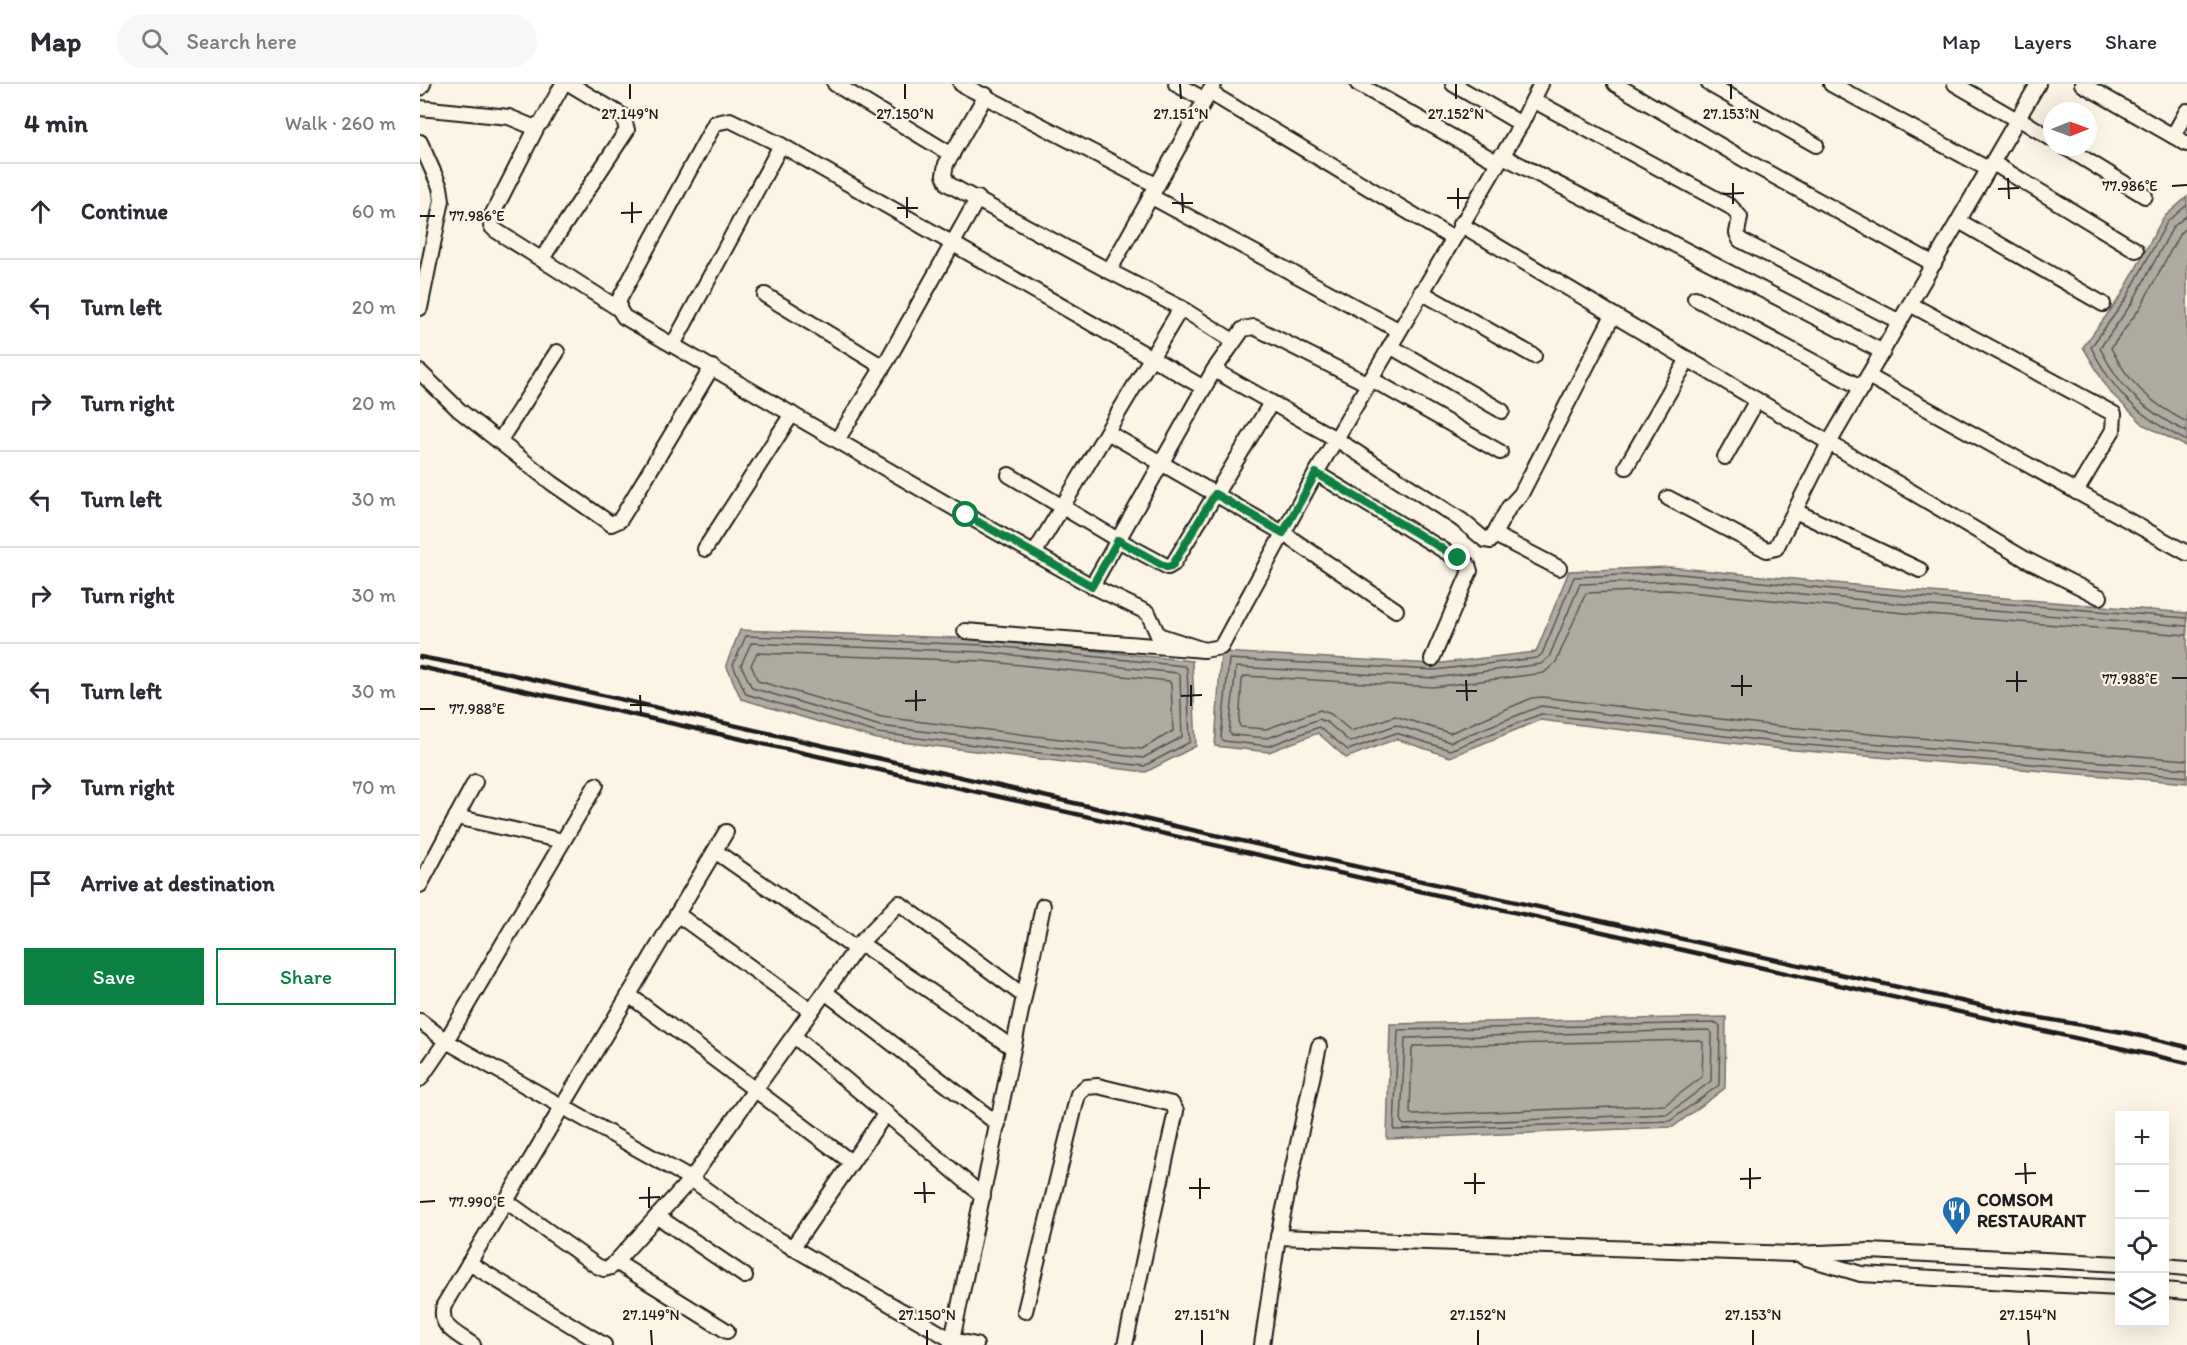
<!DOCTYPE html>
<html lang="en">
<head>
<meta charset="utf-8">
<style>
	body { margin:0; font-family:Itim,sans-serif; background:#f7f7f7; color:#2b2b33 }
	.controls { position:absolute; right:18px; bottom:18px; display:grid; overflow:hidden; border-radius:0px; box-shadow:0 6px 24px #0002 }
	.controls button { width:54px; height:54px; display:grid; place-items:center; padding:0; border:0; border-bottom:2px solid #e1e1e2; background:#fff; color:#2b2b33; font:30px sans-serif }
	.compass { position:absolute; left:1623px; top:18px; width:54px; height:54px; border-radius:50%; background:#fff; box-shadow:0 6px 24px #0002; rotate:89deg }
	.stop { position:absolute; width:18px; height:18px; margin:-14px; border:4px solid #0b8043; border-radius:50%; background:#fff }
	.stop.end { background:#0b8043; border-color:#fff; box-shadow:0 2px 6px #0008 }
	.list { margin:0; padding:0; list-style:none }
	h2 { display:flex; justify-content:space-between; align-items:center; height:78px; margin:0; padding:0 24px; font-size:26px }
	h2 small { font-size:20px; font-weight:400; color:#7c7c81 }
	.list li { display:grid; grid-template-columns:39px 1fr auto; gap:18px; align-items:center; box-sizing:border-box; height:96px; padding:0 24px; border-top:2px solid #e1e1e2 }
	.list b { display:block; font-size:22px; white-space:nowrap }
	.list em { font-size:20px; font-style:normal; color:#7c7c81 }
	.actions { display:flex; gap:12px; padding:18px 24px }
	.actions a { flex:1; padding:14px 0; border:2px solid #0b8043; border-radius:0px; text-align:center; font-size:21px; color:#0b8043 }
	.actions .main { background:#0b8043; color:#fff }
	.icon { flex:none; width:33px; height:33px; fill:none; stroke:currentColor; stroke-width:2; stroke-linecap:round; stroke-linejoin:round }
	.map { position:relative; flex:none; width:1767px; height:1261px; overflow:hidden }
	header { display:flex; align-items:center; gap:36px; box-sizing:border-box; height:84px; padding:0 30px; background:#fff; border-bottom:2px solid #e1e1e2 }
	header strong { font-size:28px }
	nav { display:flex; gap:33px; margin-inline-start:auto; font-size:21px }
	.search { width:420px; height:54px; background:#f7f7f7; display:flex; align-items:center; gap:15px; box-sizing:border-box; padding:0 21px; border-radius:33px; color:#7c7c81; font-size:22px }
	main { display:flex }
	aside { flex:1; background:#fff }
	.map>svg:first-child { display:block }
	.water { fill:#b0aba1; stroke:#75726c; stroke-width:1.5 }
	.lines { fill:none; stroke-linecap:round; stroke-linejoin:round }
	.shore { stroke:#575551; stroke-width:1.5 }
	.street-casing { stroke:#1c1c1c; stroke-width:18 }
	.street { stroke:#fcf5e5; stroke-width:14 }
	.rail { stroke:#1c1c1c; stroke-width:4.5 }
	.route { stroke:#0b8043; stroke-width:8 }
	.ticks { fill:none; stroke:#1c1c1c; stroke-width:2 }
	.labels { text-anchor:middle; stroke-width:4.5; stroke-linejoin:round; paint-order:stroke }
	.poi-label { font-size:18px; font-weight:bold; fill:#1c1c1c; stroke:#fcf5e5; text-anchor:start }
	.ticks-label { font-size:15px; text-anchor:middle; fill:#1c1c1c; stroke:#fcf5e5; stroke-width:4.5; stroke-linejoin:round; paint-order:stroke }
</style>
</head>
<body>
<header>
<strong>Map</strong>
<div class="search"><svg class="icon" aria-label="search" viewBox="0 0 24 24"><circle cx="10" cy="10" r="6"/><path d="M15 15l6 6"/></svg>Search here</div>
<nav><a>Map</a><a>Layers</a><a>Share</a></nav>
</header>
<main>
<aside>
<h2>4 min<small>Walk · 260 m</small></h2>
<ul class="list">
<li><svg class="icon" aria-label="ahead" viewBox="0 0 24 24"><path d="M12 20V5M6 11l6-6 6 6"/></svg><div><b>Continue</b></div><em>60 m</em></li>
<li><svg class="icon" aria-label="left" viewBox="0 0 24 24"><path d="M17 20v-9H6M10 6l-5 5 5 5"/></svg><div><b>Turn left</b></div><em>20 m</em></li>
<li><svg class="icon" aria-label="right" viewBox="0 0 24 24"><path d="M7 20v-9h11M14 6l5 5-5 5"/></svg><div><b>Turn right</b></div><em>20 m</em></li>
<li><svg class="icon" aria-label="left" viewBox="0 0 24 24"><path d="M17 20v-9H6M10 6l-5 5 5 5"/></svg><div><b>Turn left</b></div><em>30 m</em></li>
<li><svg class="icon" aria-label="right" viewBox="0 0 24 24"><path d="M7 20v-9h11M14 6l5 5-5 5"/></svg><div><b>Turn right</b></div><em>30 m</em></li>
<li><svg class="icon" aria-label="left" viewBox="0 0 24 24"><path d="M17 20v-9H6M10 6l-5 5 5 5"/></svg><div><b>Turn left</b></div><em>30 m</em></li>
<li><svg class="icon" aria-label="right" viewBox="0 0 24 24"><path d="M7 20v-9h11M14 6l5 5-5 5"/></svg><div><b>Turn right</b></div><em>70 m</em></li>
<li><svg class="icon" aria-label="arrive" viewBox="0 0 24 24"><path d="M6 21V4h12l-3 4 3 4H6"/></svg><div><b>Arrive at destination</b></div></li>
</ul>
<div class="actions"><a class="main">Save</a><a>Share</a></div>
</aside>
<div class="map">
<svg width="1767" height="1261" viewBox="0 0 1767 1261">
	<rect width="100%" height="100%" fill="#fcf5e5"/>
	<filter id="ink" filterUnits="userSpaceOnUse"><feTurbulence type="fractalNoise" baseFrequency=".0167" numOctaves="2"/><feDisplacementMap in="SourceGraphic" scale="12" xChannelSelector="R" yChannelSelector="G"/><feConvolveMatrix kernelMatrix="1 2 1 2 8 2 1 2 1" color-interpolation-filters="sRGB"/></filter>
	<g filter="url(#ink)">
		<g class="water">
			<path d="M1767,113V363L1724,341L1689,307L1663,263L1701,212L1743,134Z"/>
			<path d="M1250,483L1486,506L1767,529V699L1362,665L1120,636L1030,673L976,655L926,674L898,649L849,668L795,662L801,568L1014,580L1116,568L1149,487Z"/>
			<path d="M320,546L564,555L772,577L776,662L726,688L457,655L321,615L306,581Z"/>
			<path d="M1306,933L1305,1004L1253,1043L967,1055L970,940Z"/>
		</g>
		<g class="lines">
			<g class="shore">
				<path d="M1767,121L1747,138L1706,215L1671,263C1695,311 1720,333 1767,357"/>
				<path d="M1767,131L1753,143L1712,219L1680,264C1700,305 1726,328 1767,348"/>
				<path d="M1767,143L1760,149L1720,224L1691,264C1708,299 1733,321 1767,338"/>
				<path d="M1767,534L1485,512L1250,489L1154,493L1122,570L1117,574L1014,586L809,575L801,654L804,657L849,662L899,643L928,666L976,649L1030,666L1121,630L1363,659L1767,693"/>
				<path d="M1767,542L1484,520L1250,497L1160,500L1129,573L1121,580L1014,594L816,583L809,648L812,651L848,654L899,635L908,639L930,658L976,641L1030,658L1121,622L1364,652L1767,685"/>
				<path d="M1767,551L1484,529L1249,506L1166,509L1136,578L1124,589L1013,603L825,592L822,595L819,640L821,643L846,645L900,626L911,630L931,647L975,632L1030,649L1112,614L1122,613L1365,643L1767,676"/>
				<path d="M326,552L564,561L764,582L767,585L770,658L724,682L458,649L326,610L313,581Z"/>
				<path d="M331,559L563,568L757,589L760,592L762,653L723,674L460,642L332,604L321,581Z"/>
				<path d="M337,569L563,577L749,597L751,600L753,647L722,665L462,633L338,597L331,581Z"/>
				<path d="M1297,939L1300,942L1299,1001L1250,1037L974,1046L978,946Z"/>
				<path d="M1289,946L1292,949L1291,997L1248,1030L984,1041L981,1038L985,954Z"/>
				<path d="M1280,956L1283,958L1282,993L1245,1021L993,1031L990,1029L992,965L994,962Z"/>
			</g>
			<defs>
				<g id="street">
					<path d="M150,0L203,32L207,46L125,170L124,177L199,225"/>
					<path d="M415,0L532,71"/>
					<path d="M541,0L736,101"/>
					<path d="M756,0L785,16"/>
					<path d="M938,0L1077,78"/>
					<path d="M1033,0L1101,40"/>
					<path d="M1195,0L1332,80L1514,180"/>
					<path d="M1289,0L1396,61"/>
					<path d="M1411,0L1568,85"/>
					<path d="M1535,0L1597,36"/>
					<path d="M1662,0L1767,60"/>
					<path d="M0,4L3,0"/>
					<path d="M789,8L1032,154"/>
					<path d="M566,11L526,80L524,91L528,100L689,187"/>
					<path d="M1113,16L1311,123L1320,133L1317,149L1320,156L1480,238"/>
					<path d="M0,24L89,33L113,43L122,38L143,0"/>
					<path d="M1598,34L1632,55"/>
					<path d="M118,41L72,131L71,142L75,146L124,177"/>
					<path d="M1753,52L1767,27"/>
					<path d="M0,58L20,103L22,116L0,224"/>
					<path d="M1645,63L1725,112"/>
					<path d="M1081,71L1463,268"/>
					<path d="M1573,79L1716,166"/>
					<path d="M730,112L978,246"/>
					<path d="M1539,137L1683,220"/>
					<path d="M1040,140L1605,475L1680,513"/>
					<path d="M1001,208L1114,272"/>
					<path d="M345,211L463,283"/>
					<path d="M1275,214L1442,304"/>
					<path d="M1490,220L1694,330L1693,346L1656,408"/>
					<path d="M761,224L813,257"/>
					<path d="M253,261L361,61"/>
					<path d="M970,262L1082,327"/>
					<path d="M794,286L916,355L1041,436L1065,456L1070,457L1089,423L1101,410L1193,231"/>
					<path d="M0,288L39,326L132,399L191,440L200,436L205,428L292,283"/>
					<path d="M1448,292L1767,469"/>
					<path d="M951,295L1080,368"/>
					<path d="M784,304L361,61L310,36L295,39L199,216V225L204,233L546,431L672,502L728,529L738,551L784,566"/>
					<path d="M687,348L863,449L976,526"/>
					<path d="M80,356L137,268"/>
					<path d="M417,356L468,275L558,114"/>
					<path d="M1305,373L1337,316"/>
					<path d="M1206,383L1268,275"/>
					<path d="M896,389L1048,481L1050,487L1012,575"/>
					<path d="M589,391L698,456L748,483L753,480L851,319"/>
					<path d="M1248,414L1347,466L1356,464L1409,359L1618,0"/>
					<path d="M1375,427L1500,486"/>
					<path d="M1075,451L1139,484"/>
					<path d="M285,465L372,330"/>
					<path d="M614,470L761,224L689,187L794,0"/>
					<path d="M672,502L794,286L823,245L834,243L948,300"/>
					<path d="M545,547L784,566L801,563L896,389L1101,40L1121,0"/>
					<path d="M36,733L143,757"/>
					<path d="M295,767L436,865"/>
					<path d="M0,801L55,698"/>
					<path d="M257,830L391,927"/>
					<path d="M440,859L593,964"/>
					<path d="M405,908L578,1040"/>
					<path d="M209,911L431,1078"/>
					<path d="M0,937L26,957L271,1095L344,1147L532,1256L556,1261"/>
					<path d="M374,952L563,1112"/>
					<path d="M0,995L26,957L176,701"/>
					<path d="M86,1117L177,1182L184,1185L191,1183L271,1095L440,859L479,819L604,912"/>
					<path d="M237,1132L325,1192"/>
					<path d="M858,1153L1372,1170L1450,1167L1700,1180"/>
					<path d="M372,1164L466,1029"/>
					<path d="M1383,1173L1441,1190L1700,1204"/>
					<path d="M196,1178L307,1247"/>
					<path d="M49,1179L184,1261"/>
					<path d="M1744,1182L1767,1184"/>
					<path d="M1744,1206L1767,1208"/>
					<path d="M605,1227L658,1010L666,1003L678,1002L752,1020L756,1027L705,1261"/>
					<path d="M53,1261C36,1249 18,1243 24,1221L306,748"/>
					<path d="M531,1261L623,822"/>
					<path d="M842,1261L858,1153L899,962"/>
				</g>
			</defs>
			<use href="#street" class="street-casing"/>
			<use href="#street" class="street"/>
			<g class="rail">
				<path d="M0,573L81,588L759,743L1604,931L1708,949L1767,963"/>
				<path d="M0,583C589,714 1177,851 1767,979"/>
			</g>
		</g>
	</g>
	<g class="lines" filter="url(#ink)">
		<path class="route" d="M546,431L672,502L698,456L746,483L752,482L795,410L863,449L896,389L1038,474"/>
	</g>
	<path class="ticks" d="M210,0V15M485,0V15M760,0L761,15M1036,0V15M1311,0V15M1588,94L1589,115M1313,99V120M1752,102L1767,101M1038,104V125M1578,105L1599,104M762,109L763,129M1303,110L1324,109M487,113V134M1027,114H1048M212,118V139M752,119H773M477,124H498M201,129L222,128M0,132H15M1597,587V608M1322,591V612M1752,594H1767M1046,596L1047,617M1586,597H1607M771,601V622M1311,602H1332M496,606V627M1036,607H1057M220,611L221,632M761,612L782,611M485,617L506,616M210,621H231M0,625H15M1605,1079L1606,1100M1330,1084V1105M1055,1089V1110M1595,1090L1616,1089M780,1094V1115M1320,1095L1341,1094M504,1098L505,1119M1044,1099H1065M229,1103V1124M769,1104H790M494,1109H515M219,1114L240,1113M0,1118L15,1117M231,1246L232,1261M507,1246V1261M782,1246V1261M1058,1246V1261M1333,1246V1261M1608,1246L1609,1261"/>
	<defs>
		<symbol id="restaurant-pin" viewBox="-11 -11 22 30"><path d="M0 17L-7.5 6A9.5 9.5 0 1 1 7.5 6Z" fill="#1f6fb2" stroke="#fcf5e5"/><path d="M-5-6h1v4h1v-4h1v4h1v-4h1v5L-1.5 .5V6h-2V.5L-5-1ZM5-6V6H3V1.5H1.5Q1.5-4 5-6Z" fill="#fff"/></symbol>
	</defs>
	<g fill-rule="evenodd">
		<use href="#restaurant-pin" x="1520" y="1110" width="33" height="45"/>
	</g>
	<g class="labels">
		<g class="poi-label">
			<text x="1557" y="1122">COMSOM<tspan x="1557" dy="21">RESTAURANT</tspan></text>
		</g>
	</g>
	<g class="ticks-label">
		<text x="210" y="35">27.149°N</text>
		<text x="485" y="35">27.150°N</text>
		<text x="761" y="35">27.151°N</text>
		<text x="1036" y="35">27.152°N</text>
		<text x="1311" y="35">27.153°N</text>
		<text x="1710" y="107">77.986°E</text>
		<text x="57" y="137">77.986°E</text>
		<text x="1710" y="600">77.988°E</text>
		<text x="57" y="630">77.988°E</text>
		<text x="57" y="1123">77.990°E</text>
		<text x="231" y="1236">27.149°N</text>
		<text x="507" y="1236">27.150°N</text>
		<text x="782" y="1236">27.151°N</text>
		<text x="1058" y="1236">27.152°N</text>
		<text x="1333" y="1236">27.153°N</text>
		<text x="1608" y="1236">27.154°N</text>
	</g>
</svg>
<div class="controls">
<button>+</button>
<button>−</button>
<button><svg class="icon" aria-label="locate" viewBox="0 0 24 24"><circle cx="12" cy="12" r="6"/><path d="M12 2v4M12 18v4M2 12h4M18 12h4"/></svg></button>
<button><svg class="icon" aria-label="layers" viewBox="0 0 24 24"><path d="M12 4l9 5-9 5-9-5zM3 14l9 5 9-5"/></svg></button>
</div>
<svg class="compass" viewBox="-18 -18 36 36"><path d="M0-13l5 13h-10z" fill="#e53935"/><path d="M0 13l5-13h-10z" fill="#7c7c81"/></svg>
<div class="stop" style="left:546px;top:431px"></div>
<div class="stop end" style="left:1038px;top:474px"></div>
</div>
</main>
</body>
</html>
